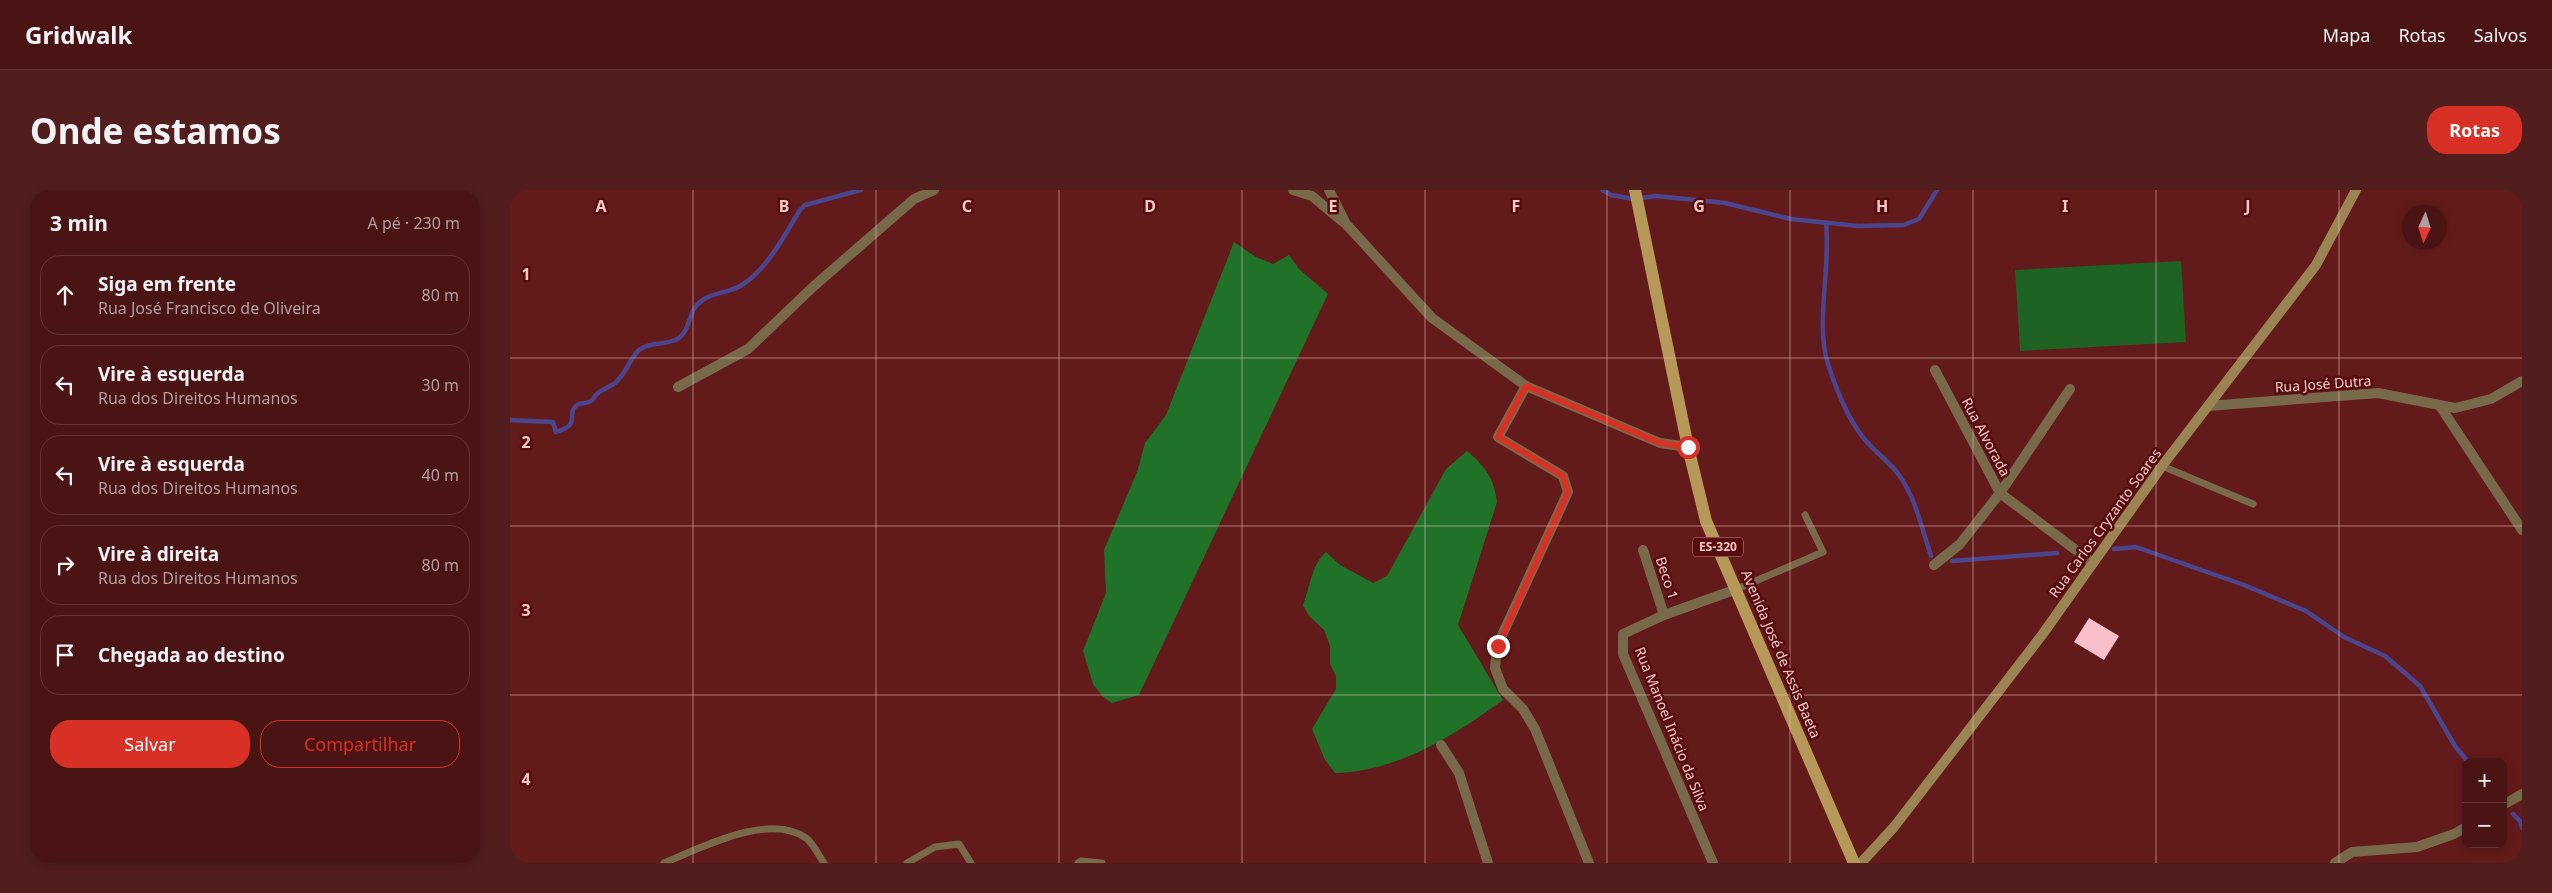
<!DOCTYPE html>
<html lang="pt">
<head>
<meta charset="utf-8">
<style>
	body { margin:0; font-family:"Noto Sans",sans-serif; background:#511d1d; color:#f1f3f6 }
	.controls { position:absolute; right:15px; bottom:15px; display:grid; overflow:hidden; border-radius:10px; box-shadow:0 2px 8px #0003 }
	.controls button { width:45px; height:45px; display:grid; place-items:center; padding:0; border:0; border-bottom:1px solid #613334; background:#4a1414; color:#f1f3f6; font:25px sans-serif }
	.compass { position:absolute; left:1892px; top:15px; width:45px; height:45px; border-radius:50%; background:#4a1414; box-shadow:0 2px 8px #0003; rotate:184deg }
	.stop { position:absolute; width:15px; height:15px; margin:-11px; border:4px solid #d93025; border-radius:50%; background:#fff }
	.stop.end { background:#d93025; border-color:#fff; box-shadow:0 1px 5px #0008 }
	.list { margin:0; padding:0; list-style:none }
	h2 { display:flex; justify-content:space-between; align-items:center; height:65px; margin:0; padding:0 20px; font-size:21px }
	h2 small { font-size:16px; font-weight:400; color:#b29ea0 }
	.list li { display:grid; grid-template-columns:32px 1fr auto; gap:15px; align-items:center; box-sizing:border-box; height:80px; margin:0 10px 10px; padding:0 10px; border:1px solid #613334; border-radius:20px }
	.list b { display:block; font-size:19px; white-space:nowrap }
	.list p { margin:0; font-size:16px; white-space:nowrap; color:#b29ea0 }
	.list em { font-size:16px; font-style:normal; color:#b29ea0 }
	.actions { display:flex; gap:10px; padding:15px 20px }
	.actions a { flex:1; padding:11px 0; border:1px solid #d93025; border-radius:20px; text-align:center; font-size:18px; color:#d93025 }
	.actions .main { background:#d93025; color:#fff }
	.icon { flex:none; width:28px; height:28px; fill:none; stroke:currentColor; stroke-width:2; stroke-linecap:round; stroke-linejoin:round }
	.map { position:relative; flex:none; width:2012px; height:673px; overflow:hidden; border-radius:20px }
	header { display:flex; align-items:center; gap:30px; box-sizing:border-box; height:70px; padding:0 25px; background:#4a1414; border-bottom:1px solid #613334 }
	header strong { font-size:24px }
	nav { display:flex; gap:28px; margin-inline-start:auto; font-size:18px }
	.intro { display:flex; align-items:center; justify-content:space-between; box-sizing:border-box; height:120px; padding:0 30px }
	h1 { margin:0; font-size:35px }
	.button { padding:12px 22px; border-radius:20px; background:#d93025; color:#fff; font-size:18px; font-weight:700 }
	main { display:flex; gap:30px; padding:0 30px }
	aside { flex:1; background:#4a1414; border-radius:20px; box-shadow:0 2px 8px #0003 }
	.map>svg:first-child { display:block }
	.green { fill:#1e6224 }
	.forest { fill:#1f7227 }
	.lines { fill:none; stroke-linecap:round; stroke-linejoin:round }
	.stream { stroke:#4a458e; stroke-width:4.5 }
	.building { fill:#f9bfcb }
	.lane { stroke:#78694b; stroke-width:7 }
	.street { stroke:#78694b; stroke-width:10 }
	.secondary { stroke:#9b8453; stroke-width:10 }
	.primary { stroke:#b69859; stroke-width:12 }
	.route { stroke:#d93025; stroke-width:6 }
	.grid { fill:none; stroke:#f5c7c3; stroke-width:1; stroke-opacity:0.55 }
	.labels { text-anchor:middle; stroke-width:5; stroke-linejoin:round; paint-order:stroke }
	.shield { fill:#570d10; stroke:#c68f8d; stroke-width:1 }
	.shield-label { font-size:12px; font-weight:bold; fill:#f5c7c3 }
	.street-label { font-size:14px; fill:#f5c7c3; stroke:#570d10 }
	.grid-label { font-size:16px; text-anchor:middle; font-weight:bold; fill:#f5c7c3; stroke:#570d10; stroke-width:5; stroke-linejoin:round; paint-order:stroke }
</style>
</head>
<body>
<header>
<strong>Gridwalk</strong>
<nav><a>Mapa</a><a>Rotas</a><a>Salvos</a></nav>
</header>
<div class="intro"><h1>Onde estamos</h1><a class="button">Rotas</a></div>
<main>
<aside>
<h2>3 min<small>A pé · 230 m</small></h2>
<ul class="list">
<li><svg class="icon" aria-label="ahead" viewBox="0 0 24 24"><path d="M12 20V5M6 11l6-6 6 6"/></svg><div><b>Siga em frente</b><p>Rua José Francisco de Oliveira</p></div><em>80 m</em></li>
<li><svg class="icon" aria-label="left" viewBox="0 0 24 24"><path d="M17 20v-9H6M10 6l-5 5 5 5"/></svg><div><b>Vire à esquerda</b><p>Rua dos Direitos Humanos</p></div><em>30 m</em></li>
<li><svg class="icon" aria-label="left" viewBox="0 0 24 24"><path d="M17 20v-9H6M10 6l-5 5 5 5"/></svg><div><b>Vire à esquerda</b><p>Rua dos Direitos Humanos</p></div><em>40 m</em></li>
<li><svg class="icon" aria-label="right" viewBox="0 0 24 24"><path d="M7 20v-9h11M14 6l5 5-5 5"/></svg><div><b>Vire à direita</b><p>Rua dos Direitos Humanos</p></div><em>80 m</em></li>
<li><svg class="icon" aria-label="arrive" viewBox="0 0 24 24"><path d="M6 21V4h12l-3 4 3 4H6"/></svg><div><b>Chegada ao destino</b></div></li>
</ul>
<div class="actions"><a class="main">Salvar</a><a>Compartilhar</a></div>
</aside>
<div class="map">
<svg width="2012" height="673" viewBox="0 0 2012 673">
	<rect width="100%" height="100%" fill="#631a1a"/>
	<path class="green" d="M1671,71L1676,152L1510,161L1505,80Z"/>
	<g class="forest">
		<path d="M724,52L746,67L763,74L779,65L789,79L818,104L629,505L602,513L592,506L583,494L573,461L596,403L594,360L627,282L635,253L656,225Z"/>
		<path d="M957,261C975,276 984,288 987,312L948,435L993,510C945,545 887,582 825,583L815,570L802,539L826,499V486L820,474V456L814,440L799,426L793,415C800,398 801,375 816,362L830,375L863,393L877,386L936,279Z"/>
	</g>
	<g class="lines">
		<g class="stream">
			<path d="M1092,0L1101,5L1124,9L1146,6L1215,13L1281,29L1348,36L1394,35L1409,29L1427,0"/>
			<path d="M1316,33C1321,77 1305,134 1318,174C1326,199 1339,232 1357,252C1367,264 1380,272 1389,285C1406,309 1412,339 1421,366"/>
			<path d="M0,230L43,232L46,242C73,234 55,224 67,215C71,212 77,214 81,211C84,209 85,205 88,203C93,199 100,197 105,193C116,184 120,168 129,160C140,151 158,156 169,148C180,140 178,124 187,115C198,102 218,104 232,95C258,78 274,46 290,20L295,15L351,0"/>
			<path d="M1604,359L1626,357L1734,395L1796,421L1834,447L1875,466L1910,496L1945,556L1958,572"/>
			<path d="M1442,371L1547,363"/>
			<path d="M2003,624L2010,631L2012,638"/>
		</g>
	</g>
	<path class="building" d="M1579,428L1609,446L1594,470L1564,452Z"/>
	<g class="lines">
		<g class="lane">
			<path d="M1652,276L1743,314"/>
			<path d="M1227,399L1313,362L1295,325"/>
			<path d="M154,673C191,658 258,622 296,648C303,653 309,666 314,673"/>
			<path d="M397,673L425,657L449,654L461,673"/>
			<path d="M568,673L571,671L592,673"/>
		</g>
		<g class="street">
			<path d="M783,0L802,6L833,32"/>
			<path d="M819,0L836,34L922,128L1016,196L1150,253L1178,257"/>
			<path d="M1425,180L1490,303L1583,373"/>
			<path d="M1016,196L988,247L1053,286L1058,302L987,456L985,478L993,499L1013,519L1025,539L1079,673"/>
			<path d="M168,197L238,159L304,96L404,9L424,0"/>
			<path d="M1698,216L1868,203L1945,218L1981,209L2012,191"/>
			<path d="M1930,216L2012,340"/>
			<path d="M1133,360L1154,425"/>
			<path d="M1424,375L1450,354L1490,303L1560,199"/>
			<path d="M931,555L949,583L978,673"/>
			<path d="M1993,615L2012,604"/>
			<path d="M1203,673L1113,464V444L1154,425L1227,399"/>
			<path d="M1825,673L1842,662L1907,657L1944,644L1956,637"/>
		</g>
		<path class="secondary" d="M1351,673L1384,637L1532,445L1652,276L1806,75L1846,0"/>
		<path class="primary" d="M1125,0L1178,257L1196,331L1344,673"/>
	</g>
	<g class="lines">
		<path class="route" d="M988,456L1058,302L1053,286L988,247L1016,196L1150,253L1178,257"/>
	</g>
	<path class="grid" d="M183,0V673M366,0V673M549,0V673M732,0V673M915,0V673M1097,0V673M1280,0V673M1463,0V673M1646,0V673M1829,0V673M0,168H2012M0,336H2012M0,505H2012"/>
	<g class="labels">
		<rect class="shield" x="1183" y="347.5" width="50" height="19" rx="4"/>
		<g class="shield-label">
			<text x="1208" y="361">ES-320</text>
		</g>
		<g class="street-label">
			<text transform="translate(1813 194) rotate(-4)" y="5">Rua José Dutra</text>
			<text transform="translate(1476 247) rotate(62)" y="5">Rua Alvorada</text>
			<text transform="translate(1595 333) rotate(-54)" y="5">Rua Carlos Cryzanto Soares</text>
			<text transform="translate(1157 388) rotate(72)" y="5">Beco 1</text>
			<text transform="translate(1271 464) rotate(67)" y="5">Avenida José de Assis Baeta</text>
			<text transform="translate(1162 539) rotate(68)" y="5">Rua Manoel Inácio da Silva</text>
		</g>
	</g>
	<g class="grid-label">
		<text x="91" y="22">A</text>
		<text x="274" y="22">B</text>
		<text x="457" y="22">C</text>
		<text x="640" y="22">D</text>
		<text x="823" y="22">E</text>
		<text x="1006" y="22">F</text>
		<text x="1189" y="22">G</text>
		<text x="1372" y="22">H</text>
		<text x="1555" y="22">I</text>
		<text x="1738" y="22">J</text>
		<text x="16" y="90">1</text>
		<text x="16" y="258">2</text>
		<text x="16" y="426">3</text>
		<text x="16" y="595">4</text>
	</g>
</svg>
<div class="controls">
<button>+</button>
<button>−</button>
</div>
<svg class="compass" viewBox="-18 -18 36 36"><path d="M0-13l5 13h-10z" fill="#e53935"/><path d="M0 13l5-13h-10z" fill="#b29ea0"/></svg>
<div class="stop" style="left:1178px;top:257px"></div>
<div class="stop end" style="left:988px;top:456px"></div>
</div>
</main>
</body>
</html>
